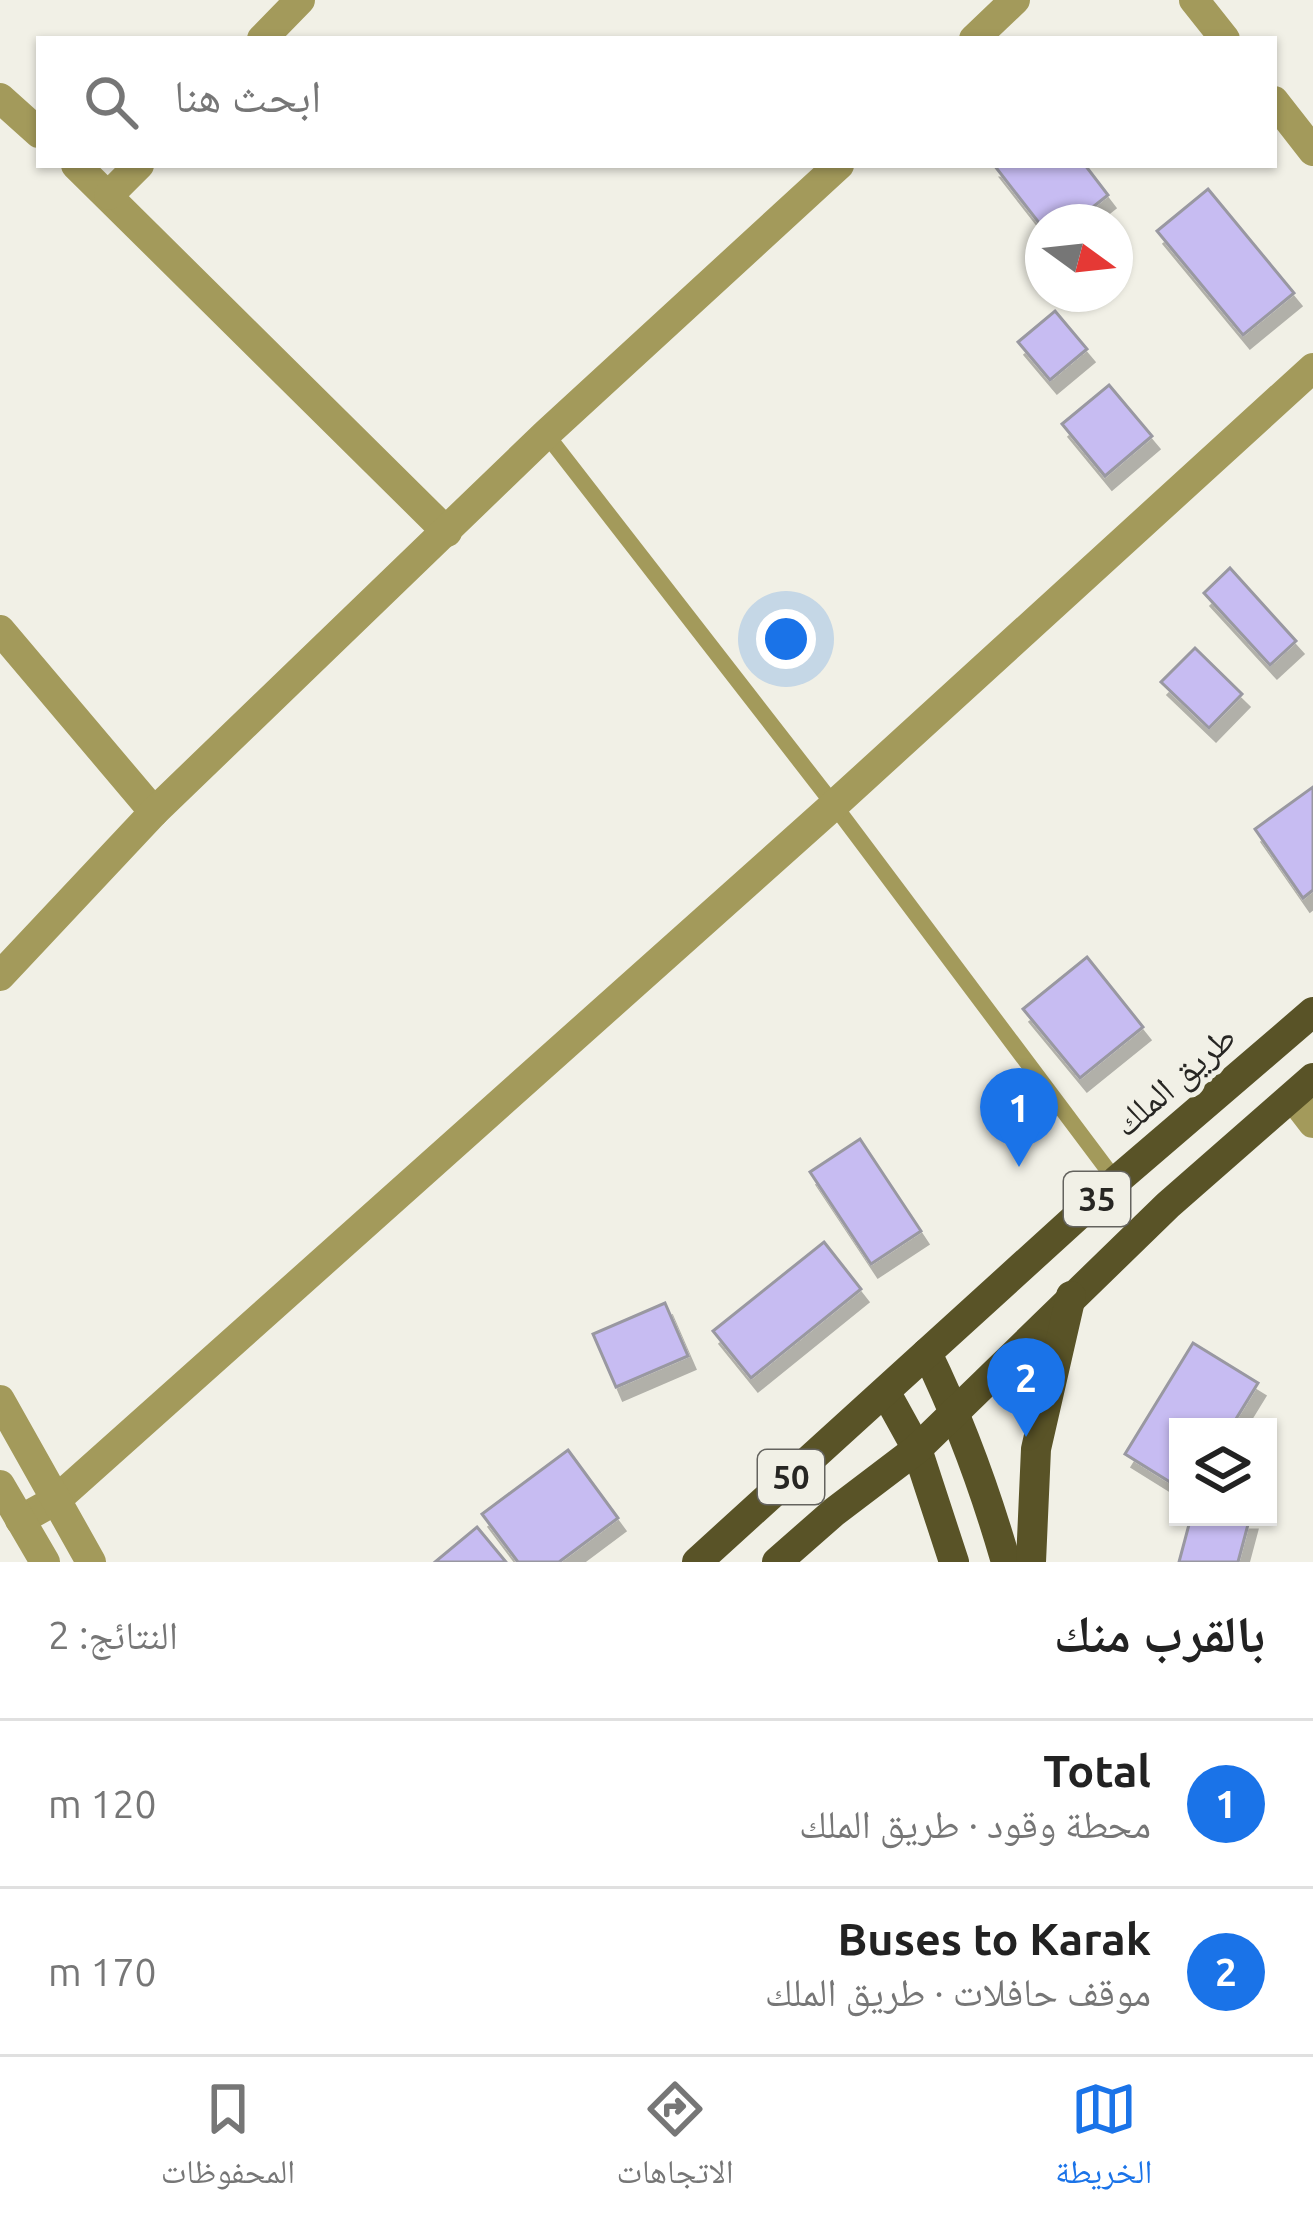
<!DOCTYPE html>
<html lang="ar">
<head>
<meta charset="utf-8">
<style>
	body { margin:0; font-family:Ubuntu,"Noto Naskh Arabic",sans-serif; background:#f6f6f6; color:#222; direction:rtl }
	.controls { position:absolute; right:36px; bottom:36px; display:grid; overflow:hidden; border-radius:0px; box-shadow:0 3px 9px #0004 }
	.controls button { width:108px; height:108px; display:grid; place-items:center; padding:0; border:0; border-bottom:3px solid #e0e0e0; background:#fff; color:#222; font:60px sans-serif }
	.compass { position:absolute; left:1025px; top:204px; width:108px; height:108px; border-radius:50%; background:#fff; box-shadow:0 3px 9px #0004; rotate:105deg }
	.you { position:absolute; left:786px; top:639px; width:42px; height:42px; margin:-30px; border:9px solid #fff; border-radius:50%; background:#1a73e8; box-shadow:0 0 0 18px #1a73e833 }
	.badge { display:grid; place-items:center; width:78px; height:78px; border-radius:50%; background:#1a73e8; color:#fff; font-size:39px; font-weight:700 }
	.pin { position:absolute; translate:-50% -99px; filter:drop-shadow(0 3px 6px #0008) }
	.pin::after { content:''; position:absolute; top:63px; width:42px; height:36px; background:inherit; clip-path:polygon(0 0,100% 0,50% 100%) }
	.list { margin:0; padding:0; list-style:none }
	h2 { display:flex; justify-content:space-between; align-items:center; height:156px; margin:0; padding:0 48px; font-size:51px }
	h2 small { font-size:39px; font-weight:400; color:#767676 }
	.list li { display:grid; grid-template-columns:78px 1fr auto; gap:36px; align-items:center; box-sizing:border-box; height:168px; padding:0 48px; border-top:3px solid #e0e0e0 }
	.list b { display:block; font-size:45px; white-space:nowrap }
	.list p { margin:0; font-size:39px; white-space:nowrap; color:#767676 }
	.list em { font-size:39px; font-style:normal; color:#767676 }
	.icon { flex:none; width:66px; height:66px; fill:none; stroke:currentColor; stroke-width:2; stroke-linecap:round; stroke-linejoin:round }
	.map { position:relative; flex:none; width:1313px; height:1562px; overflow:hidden; direction:ltr }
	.search { position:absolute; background:#fff; box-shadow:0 3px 9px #0004; left:36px; right:36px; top:36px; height:132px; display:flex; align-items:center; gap:30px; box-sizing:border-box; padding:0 42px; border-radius:0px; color:#767676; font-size:45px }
	.sheet { height:492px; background:#fff }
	nav { display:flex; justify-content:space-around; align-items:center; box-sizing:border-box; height:168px; border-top:3px solid #e0e0e0; background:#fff; font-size:33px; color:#767676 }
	nav a { display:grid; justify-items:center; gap:6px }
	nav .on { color:#1a73e8 }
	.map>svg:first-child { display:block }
	.building { fill:#c7bcf2; stroke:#9998a1; stroke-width:3; filter:url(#shadow) }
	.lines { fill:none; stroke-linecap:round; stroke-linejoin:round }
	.service { stroke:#a39a5b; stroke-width:16 }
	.minor { stroke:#a39a5b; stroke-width:30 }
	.tertiary { stroke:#a39a5b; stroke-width:30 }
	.primary { stroke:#595327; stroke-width:30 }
	.labels { text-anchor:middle; stroke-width:10; stroke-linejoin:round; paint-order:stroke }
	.shield { fill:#f1f0e6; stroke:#64635e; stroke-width:3 }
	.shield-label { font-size:33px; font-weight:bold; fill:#272623 }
	.street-label { font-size:36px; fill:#272623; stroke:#f1f0e6 }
</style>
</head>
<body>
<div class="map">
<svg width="1313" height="1562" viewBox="0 0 1313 1562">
	<defs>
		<filter id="shadow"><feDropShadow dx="7" dy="13" stdDeviation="0" flood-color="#0004"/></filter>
	</defs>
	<rect width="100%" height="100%" fill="#f1f0e6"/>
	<g class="building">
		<path d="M994,165H1085L1108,195L1074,222H1043V228Z"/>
		<path d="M1208,189L1294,293L1243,335L1157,231Z"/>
		<path d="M1055,311L1087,349L1050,380L1018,342Z"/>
		<path d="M1109,385L1152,436L1105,476L1062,424Z"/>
		<path d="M1230,568L1296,641L1270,665L1204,593Z"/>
		<path d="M1195,648L1242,694L1209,728L1161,682Z"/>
		<path d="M1313,787V890L1303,898L1255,829Z"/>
		<path d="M1087,957L1143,1027L1080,1078L1023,1009Z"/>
		<path d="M860,1139L921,1231L871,1264L810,1172Z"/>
		<path d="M824,1242L861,1289L751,1378L713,1331Z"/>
		<path d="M665,1303L688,1356L616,1387L593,1334Z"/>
		<path d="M1193,1343L1258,1383L1231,1427H1178V1487L1125,1454Z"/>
		<path d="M568,1450L618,1518L559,1562H518L482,1514Z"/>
		<path d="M1191,1517H1250L1238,1562H1179Z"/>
		<path d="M477,1527L506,1562H435Z"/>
	</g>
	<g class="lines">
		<path class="service" d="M546,434L834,805L1116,1181"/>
		<g class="minor">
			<path d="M1194,0L1225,39"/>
			<path d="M262,39L300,0"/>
			<path d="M974,39L1015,0"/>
			<path d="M0,98L39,133"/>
			<path d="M1274,101L1313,151"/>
			<path d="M76,165L447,532"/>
			<path d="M109,195L139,165"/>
			<path d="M0,630L154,812"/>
			<path d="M0,976L154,812L546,434L839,165"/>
			<path d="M1293,1097L1313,1123"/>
			<path d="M20,1520L56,1500L834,805L1313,368"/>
		</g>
		<g class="tertiary">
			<path d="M0,1400L91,1562"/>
			<path d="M0,1485L45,1562"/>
		</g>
		<g class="primary">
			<path d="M927,1353C960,1421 985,1489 1006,1562"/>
			<path d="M886,1393L917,1449L954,1562"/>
			<path d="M697,1562L1116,1181L1313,1012"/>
			<path d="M777,1562L834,1512L917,1449L1168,1205L1313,1078"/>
			<path d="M1031,1562L1036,1449L1071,1296"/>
		</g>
	</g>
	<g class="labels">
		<g class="shield">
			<rect x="1064" y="1172" width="66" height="54" rx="9"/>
			<rect x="758" y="1450" width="66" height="54" rx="9"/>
		</g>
		<g class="shield-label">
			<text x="1097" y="1211">35</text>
			<text x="791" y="1489">50</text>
		</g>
		<g class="street-label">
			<text transform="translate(1174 1080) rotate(-41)" y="13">طريق الملك</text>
		</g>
	</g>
</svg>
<div class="controls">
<button><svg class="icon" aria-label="layers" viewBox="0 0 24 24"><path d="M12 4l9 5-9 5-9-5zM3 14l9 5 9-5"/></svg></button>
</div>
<svg class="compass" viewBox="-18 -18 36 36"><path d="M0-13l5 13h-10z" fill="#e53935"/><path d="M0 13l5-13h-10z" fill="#767676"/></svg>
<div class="you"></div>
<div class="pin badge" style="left:1019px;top:1167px">1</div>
<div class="pin badge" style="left:1026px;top:1437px">2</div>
<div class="search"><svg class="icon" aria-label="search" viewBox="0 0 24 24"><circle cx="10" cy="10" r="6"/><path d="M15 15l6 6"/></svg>ابحث هنا</div>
</div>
<section class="sheet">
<h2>بالقرب منك<small>النتائج: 2</small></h2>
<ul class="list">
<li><span class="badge">1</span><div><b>Total</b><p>محطة وقود · طريق الملك</p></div><em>120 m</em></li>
<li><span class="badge">2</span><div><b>Buses to Karak</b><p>موقف حافلات · طريق الملك</p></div><em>170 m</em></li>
</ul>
</section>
<nav>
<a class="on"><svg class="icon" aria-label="map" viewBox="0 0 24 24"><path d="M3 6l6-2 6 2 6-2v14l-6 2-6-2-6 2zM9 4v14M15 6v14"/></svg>الخريطة</a>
<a><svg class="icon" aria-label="directions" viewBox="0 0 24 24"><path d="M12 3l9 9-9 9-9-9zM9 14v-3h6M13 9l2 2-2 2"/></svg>الاتجاهات</a>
<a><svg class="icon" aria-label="saved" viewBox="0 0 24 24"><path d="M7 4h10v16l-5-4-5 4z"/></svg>المحفوظات</a>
</nav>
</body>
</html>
